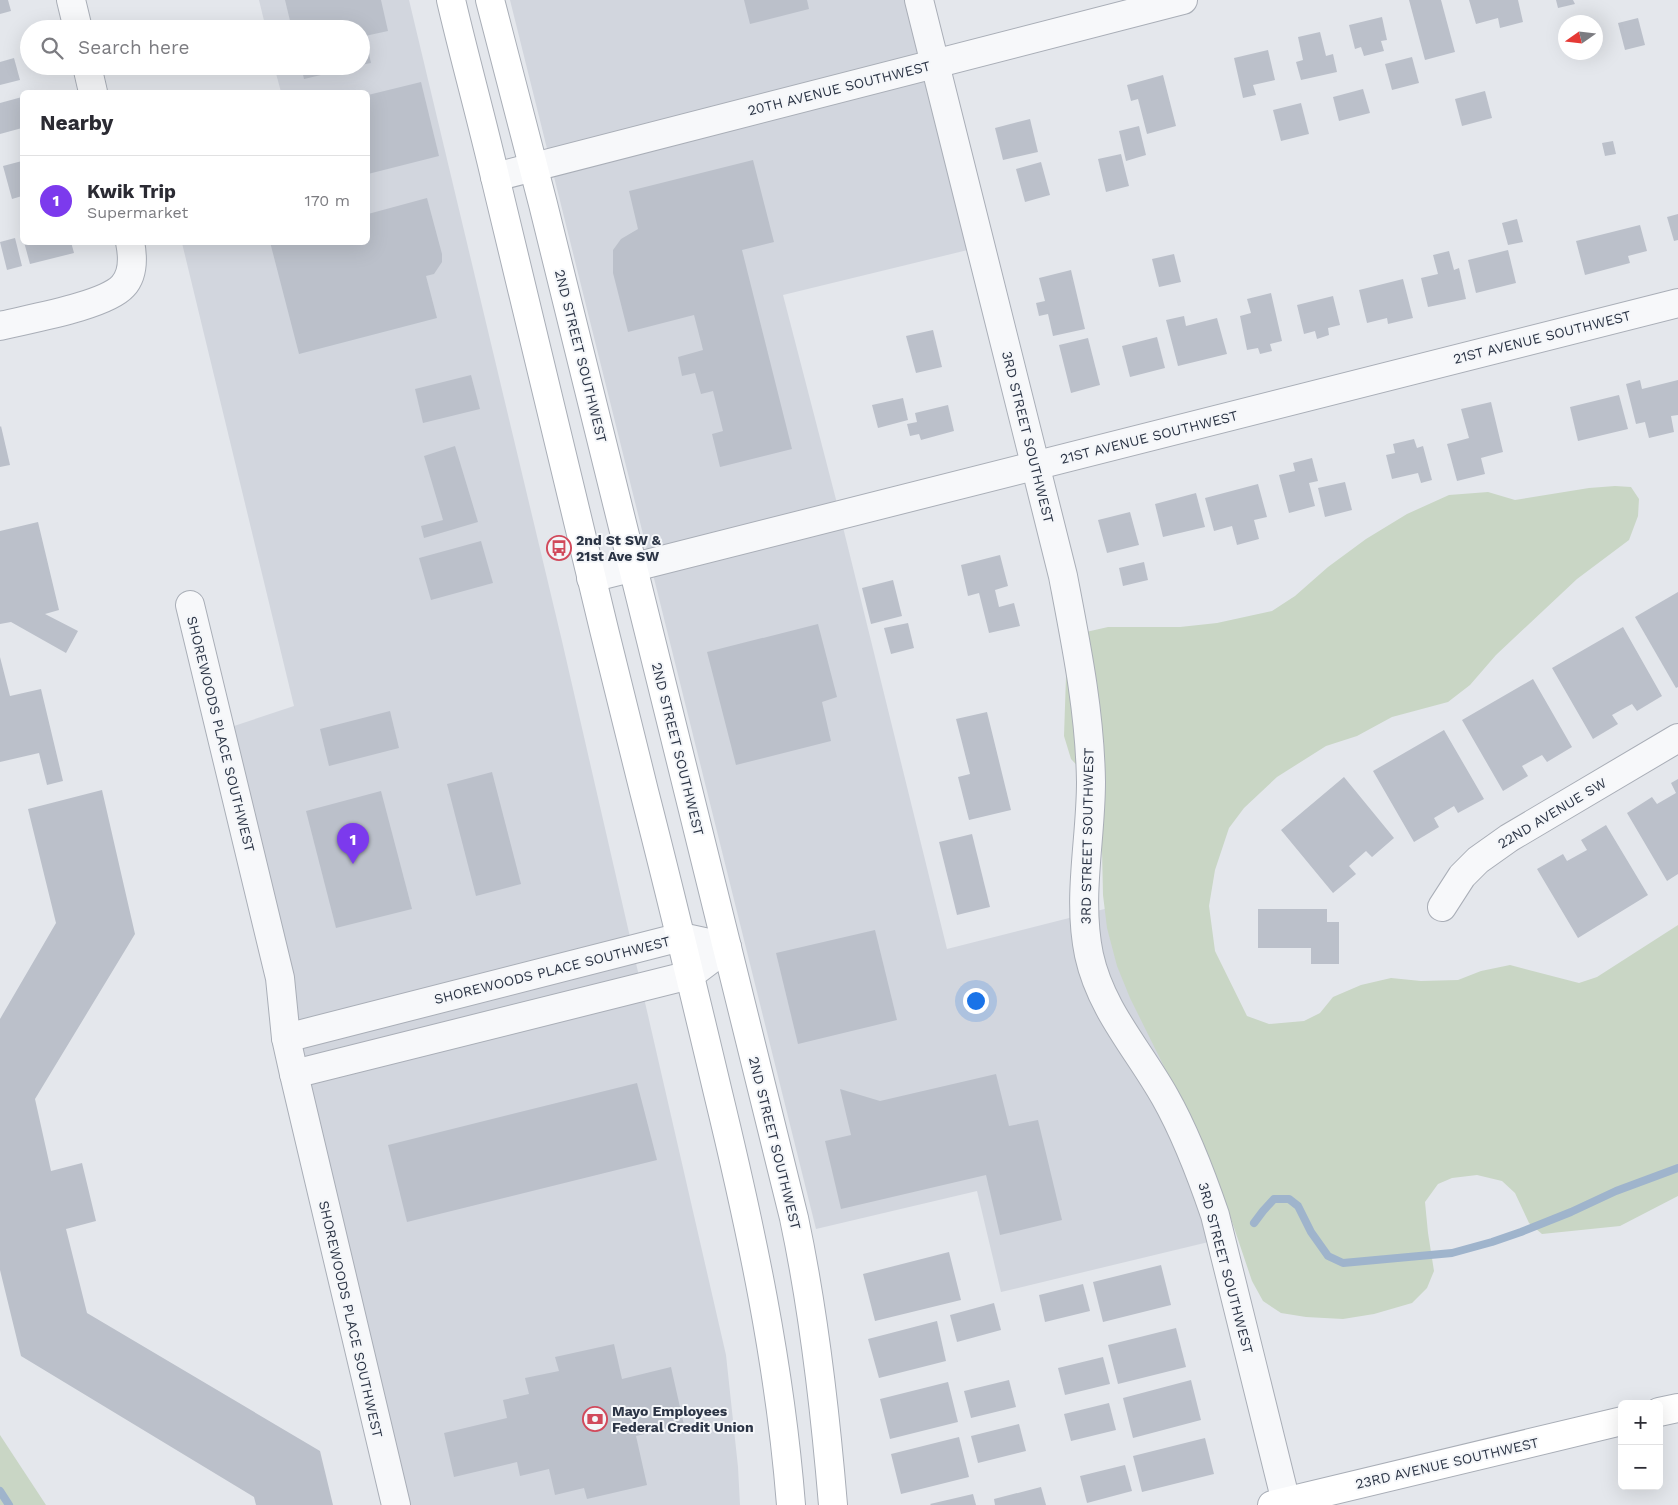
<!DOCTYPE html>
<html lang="en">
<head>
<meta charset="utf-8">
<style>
	body { margin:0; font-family:"Work Sans",sans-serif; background:#f2f2f3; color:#2b2b33 }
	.controls { position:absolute; right:15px; bottom:15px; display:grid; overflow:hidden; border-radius:8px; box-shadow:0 5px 20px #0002 }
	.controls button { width:45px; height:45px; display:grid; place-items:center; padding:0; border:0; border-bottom:1px solid #e1e1e2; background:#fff; color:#2b2b33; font:25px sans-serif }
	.compass { position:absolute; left:1558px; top:15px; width:45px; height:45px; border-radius:50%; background:#fff; box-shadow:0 5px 20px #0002; rotate:256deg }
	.you { position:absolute; left:975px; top:1000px; width:18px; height:18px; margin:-12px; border:4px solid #fff; border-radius:50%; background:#1a73e8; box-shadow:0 0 0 8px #1a73e833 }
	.badge { display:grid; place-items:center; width:32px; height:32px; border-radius:50%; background:#7c3aed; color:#fff; font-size:16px; font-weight:700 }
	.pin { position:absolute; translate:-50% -41px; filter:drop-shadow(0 1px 2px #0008) }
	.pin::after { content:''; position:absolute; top:26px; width:18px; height:15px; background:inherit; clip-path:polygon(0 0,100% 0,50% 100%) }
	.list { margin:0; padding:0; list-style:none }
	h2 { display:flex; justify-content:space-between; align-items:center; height:65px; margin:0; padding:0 20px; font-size:21px }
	h2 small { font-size:16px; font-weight:400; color:#7c7c81 }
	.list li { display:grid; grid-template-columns:32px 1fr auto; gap:15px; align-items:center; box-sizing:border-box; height:90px; padding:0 20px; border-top:1px solid #e1e1e2 }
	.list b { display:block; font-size:19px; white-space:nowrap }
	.list p { margin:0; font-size:16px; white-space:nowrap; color:#7c7c81 }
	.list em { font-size:16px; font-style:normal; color:#7c7c81 }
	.icon { flex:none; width:28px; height:28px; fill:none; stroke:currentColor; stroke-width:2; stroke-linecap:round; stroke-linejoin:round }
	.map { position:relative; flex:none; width:1678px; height:1505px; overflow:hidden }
	.search { position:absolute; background:#fff; box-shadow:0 5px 20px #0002; left:20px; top:20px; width:350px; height:55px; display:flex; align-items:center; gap:12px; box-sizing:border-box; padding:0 18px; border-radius:28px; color:#7c7c81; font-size:19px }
	.panel { position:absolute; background:#fff; box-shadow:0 5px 20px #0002; left:20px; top:90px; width:350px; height:155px; border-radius:8px }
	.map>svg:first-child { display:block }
	.built { fill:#d2d6de }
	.green { fill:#c9d6c5 }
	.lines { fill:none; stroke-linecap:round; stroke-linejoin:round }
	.stream { stroke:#9fb4cc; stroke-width:8 }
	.building { fill:#bbc0ca }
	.street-casing { stroke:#a9aeb7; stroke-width:30 }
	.secondary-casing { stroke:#a9aeb7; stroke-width:30 }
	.street { stroke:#f7f8fa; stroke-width:28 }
	.secondary { stroke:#fff; stroke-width:28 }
	.labels { text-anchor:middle; stroke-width:4; stroke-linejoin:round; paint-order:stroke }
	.street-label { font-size:14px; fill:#2b3445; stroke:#f4f6f9 }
	.poi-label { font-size:14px; font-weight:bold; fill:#2b3445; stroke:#f4f6f9; text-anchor:start }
</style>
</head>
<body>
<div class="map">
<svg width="1678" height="1505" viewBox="0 0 1678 1505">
	<rect width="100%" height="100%" fill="#e4e7ec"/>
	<g class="built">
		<path d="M259,0H409L562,641L726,1355L738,1467L740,1505H410L309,1086L293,984L231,727L294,706L182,243L368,242V92H281L274,66H361V29H266Z"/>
		<path d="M510,0H919L980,247L783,295L840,515L947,949L1140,900L1221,1239L1001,1292L977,1191L816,1229Z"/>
	</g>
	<g class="green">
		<path d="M1615,486L1631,487L1639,499L1638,516L1629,540L1577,579L1496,655L1470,685L1448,702L1392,717L1357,736L1326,746L1277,777L1244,808L1229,828L1215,870L1209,906L1215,951L1247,1016L1269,1024L1304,1021L1320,1013L1333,997L1361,985L1391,978L1421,981L1458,980L1481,971L1510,965L1579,983L1597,977L1678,925V1196L1620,1226L1542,1234L1529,1223L1515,1193L1502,1181L1477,1175L1452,1178L1438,1184L1425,1202L1428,1233L1434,1271L1427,1288L1412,1303L1374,1314L1343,1319L1306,1317L1281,1313L1263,1301L1252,1281L1223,1195L1200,1139L1130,998L1117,966L1107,928L1103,895L1101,804L1085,774L1071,759L1064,736L1066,677L1070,653L1086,632L1108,627H1180L1217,623L1272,611L1295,596L1328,567L1366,539L1407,514L1449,495L1488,492L1515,500L1589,488Z"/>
		<path d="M0,1435L46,1505H0Z"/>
	</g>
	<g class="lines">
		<g class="stream">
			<path d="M1254,1223L1263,1211L1274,1199H1289L1298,1206L1311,1232L1328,1256L1343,1263L1452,1253L1492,1242L1521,1232L1571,1212L1616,1191L1678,1168"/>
			<path d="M0,1491L9,1505"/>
		</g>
	</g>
	<g class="building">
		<path d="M0,0H8L11,11L0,14Z"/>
		<path d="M285,0H381L388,31L365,36L371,63L361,65V29H292Z"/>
		<path d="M744,0H807L809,9L750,24Z"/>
		<path d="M1409,0H1441L1455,52L1425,60Z"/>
		<path d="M1469,0H1518L1523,22L1500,28L1498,18L1476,24Z"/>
		<path d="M1556,0H1573L1575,4L1558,8Z"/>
		<path d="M1382,17L1387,40L1381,41L1384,51L1364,56L1361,47L1355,49L1349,25Z"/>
		<path d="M1638,18L1645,45L1625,50L1618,23Z"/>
		<path d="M1320,32L1326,56L1333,54L1337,72L1301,80L1296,62L1303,60L1298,37Z"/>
		<path d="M1268,50L1275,80L1253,85L1256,95L1243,98L1234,58Z"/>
		<path d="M1412,57L1419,83L1392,90L1385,64Z"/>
		<path d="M14,58L20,80L0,85V62Z"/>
		<path d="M301,66H355V67L304,79Z"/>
		<path d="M1163,75L1176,126L1147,134L1138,99L1131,101L1127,85Z"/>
		<path d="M421,82L439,156L368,174V95Z"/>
		<path d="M1363,89L1370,113L1339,121L1333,97Z"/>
		<path d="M1485,91L1492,118L1462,126L1455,99Z"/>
		<path d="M22,97V128L0,134V103Z"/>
		<path d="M1301,103L1309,134L1281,141L1273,110Z"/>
		<path d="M1030,119L1038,152L1003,160L995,128Z"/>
		<path d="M1139,126L1146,155L1126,161L1119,131Z"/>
		<path d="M1613,141L1616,154L1605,156L1602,143Z"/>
		<path d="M1121,154L1129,186L1106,192L1098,159Z"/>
		<path d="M753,160L774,242L742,250L792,449L720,467L712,434L723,431L713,391L701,394L695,373L682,376L678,357L703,350L694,315L628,332L613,273V250L621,239L638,229L629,191Z"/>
		<path d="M22,161V196L12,199L3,166Z"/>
		<path d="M1041,162L1050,195L1025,202L1016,169Z"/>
		<path d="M427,198L442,254V262L434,274L426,276L437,318L299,354L270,242H368V214Z"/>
		<path d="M1678,214V240L1674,241L1667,217Z"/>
		<path d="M1517,219L1523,242L1508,245L1502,223Z"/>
		<path d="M1640,225L1647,251L1628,256L1630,263L1585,275L1576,241Z"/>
		<path d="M15,238L22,266L7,270L0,242Z"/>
		<path d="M24,242H71L74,253L30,264Z"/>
		<path d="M1508,250L1516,283L1476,293L1468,260Z"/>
		<path d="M1449,251L1454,270L1459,268L1466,299L1428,307L1421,278L1438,274L1433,255Z"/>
		<path d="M1174,254L1181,282L1159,287L1152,259Z"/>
		<path d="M1071,270L1085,329L1053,336L1048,314L1039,316L1036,303L1045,301L1039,278Z"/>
		<path d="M1403,279L1413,318L1388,324L1387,318L1367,323L1359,290Z"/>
		<path d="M1271,293L1282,341L1270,344L1272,351L1260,354L1258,348L1247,350L1240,316L1251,313L1247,299Z"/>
		<path d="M1333,296L1340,325L1328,328L1329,335L1317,339L1315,331L1304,334L1297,305Z"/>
		<path d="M1184,316L1186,326L1217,318L1227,354L1178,366L1166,320Z"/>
		<path d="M933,330L942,367L916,373L906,336Z"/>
		<path d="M1157,337L1165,368L1130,377L1122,346Z"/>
		<path d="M1088,338L1100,385L1071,393L1059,345Z"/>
		<path d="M471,375L480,409L423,423L415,389Z"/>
		<path d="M1640,380L1642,389L1678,380V415L1671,416L1674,432L1649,438L1645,422L1636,424L1626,384Z"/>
		<path d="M1619,395L1628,429L1578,441L1570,407Z"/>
		<path d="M903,398L908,420L878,428L872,405Z"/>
		<path d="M1491,402L1503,452L1481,458L1485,474L1457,481L1447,444L1469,438L1461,409Z"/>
		<path d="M948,405L954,431L921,440L919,434L910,436L907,424L917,422L915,413Z"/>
		<path d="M1,426L10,465L0,467V427Z"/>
		<path d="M1414,439L1417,448L1423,446L1432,480L1421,483L1418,473L1392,479L1386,455L1395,453L1393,444Z"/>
		<path d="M455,446L478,522L424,538L421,526L443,520L424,456Z"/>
		<path d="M1312,458L1318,481L1309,483L1315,506L1289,513L1279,475L1295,471L1293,463Z"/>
		<path d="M1345,482L1352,510L1325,517L1318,488Z"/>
		<path d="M1258,484L1267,517L1254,520L1259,539L1237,545L1232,526L1214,531L1205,498Z"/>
		<path d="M1196,493L1205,527L1163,537L1155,504Z"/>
		<path d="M1130,512L1139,545L1107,553L1098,520Z"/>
		<path d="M38,522L59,610L45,614L78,631L66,653L11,622L0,624V531Z"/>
		<path d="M481,541L493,583L431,600L419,558Z"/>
		<path d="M1000,555L1008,586L995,590L999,607L1014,603L1020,626L989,633L979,593L968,596L961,565Z"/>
		<path d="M1144,562L1148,580L1123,586L1119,568Z"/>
		<path d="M893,580L902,616L871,624L862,588Z"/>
		<path d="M1678,592V687L1676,688L1635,617Z"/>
		<path d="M908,623L914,648L891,654L884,628Z"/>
		<path d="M818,624L837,697L822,702L831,741L736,765L707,652Z"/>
		<path d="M1623,627L1662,696L1637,711L1632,704L1612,715L1618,724L1593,739L1552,668Z"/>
		<path d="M0,657L10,696L41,689L63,781L47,785L39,753L0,762Z"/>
		<path d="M1533,679L1572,747L1547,762L1542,755L1522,766L1528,776L1503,791L1462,720Z"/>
		<path d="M390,711L399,748L329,766L320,729Z"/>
		<path d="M987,712L1011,810L969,820L958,777L970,774L956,719Z"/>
		<path d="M1444,730L1484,799L1458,813L1454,806L1434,818L1439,827L1414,842L1373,771Z"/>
		<path d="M492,772L521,884L476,896L447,784Z"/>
		<path d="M1344,777L1394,838L1372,857L1366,851L1349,866L1356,874L1333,893L1281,830Z"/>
		<path d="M1678,779V874L1667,881L1627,813L1652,797L1657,804L1676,793L1671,783Z"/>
		<path d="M102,790L135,934L35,1099L51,1171L82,1163L96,1221L66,1229L87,1313L320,1451L333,1505H256L254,1497L21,1356L0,1270V1019L56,923L28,809Z"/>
		<path d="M381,791L412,909L336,928L306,811Z"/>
		<path d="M1606,825L1648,895L1578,938L1537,869L1563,854L1567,861L1587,850L1581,840Z"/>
		<path d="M972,834L990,907L957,915L939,842Z"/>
		<path d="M1258,909H1327V922H1339V964H1311V948H1258Z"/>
		<path d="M875,930L897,1020L798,1044L776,953Z"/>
		<path d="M996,1074L1009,1126L1038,1120L1062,1220L1000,1235L986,1175L841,1209L825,1141L851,1135L840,1089L880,1101Z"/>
		<path d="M637,1083L657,1160L407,1222L388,1145Z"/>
		<path d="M949,1252L961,1300L875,1321L863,1274Z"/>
		<path d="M1161,1265L1171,1305L1103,1322L1093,1282Z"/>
		<path d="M1083,1284L1090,1311L1045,1322L1039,1295Z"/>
		<path d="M994,1303L1001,1330L957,1342L950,1315Z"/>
		<path d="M937,1321L946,1361L879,1378L868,1339Z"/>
		<path d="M1176,1328L1186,1367L1118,1384L1108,1345Z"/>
		<path d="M614,1344L622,1379L671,1367L684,1425L636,1436L647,1485L587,1499L584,1488L555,1495L549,1469L520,1476L517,1462L454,1477L444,1433L507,1418L503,1400L529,1394L525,1378L559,1371L555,1357Z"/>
		<path d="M1103,1357L1110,1384L1065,1395L1058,1368Z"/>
		<path d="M1009,1380L1016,1407L971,1418L964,1391Z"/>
		<path d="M1191,1380L1201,1420L1133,1438L1123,1398Z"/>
		<path d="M948,1382L958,1422L890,1439L880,1399Z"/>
		<path d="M1109,1403L1116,1430L1071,1441L1064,1414Z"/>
		<path d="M1019,1424L1026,1451L978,1463L971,1436Z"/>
		<path d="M959,1437L969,1477L901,1494L891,1454Z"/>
		<path d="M1205,1438L1214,1474L1142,1492L1133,1456Z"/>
		<path d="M1125,1465L1132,1491L1087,1503L1080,1476Z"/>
		<path d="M1041,1487L1046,1505H995L994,1499Z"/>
		<path d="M973,1494L976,1505H931L930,1504Z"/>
	</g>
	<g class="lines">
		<defs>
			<g id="street">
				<path d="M71,0L78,29"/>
				<path d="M919,0L1063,576C1076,644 1090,712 1091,782C1091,840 1077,897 1089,955C1101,1010 1138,1049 1165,1097C1186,1134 1201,1174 1215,1215L1286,1502"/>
				<path d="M87,66L93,92"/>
				<path d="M495,177L1183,0"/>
				<path d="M0,326C28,319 105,306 123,286C134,274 133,257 130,242"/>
				<path d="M591,578L1678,303"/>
				<path d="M190,605L280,978L286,1038L294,1074L396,1505"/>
				<path d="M1442,907L1462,876L1478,860L1509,838L1678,738"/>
				<path d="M286,1038L681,937L727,947"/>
				<path d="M294,1074L690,975L727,947"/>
			</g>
			<g id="secondary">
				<path d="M451,0C465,60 482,120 496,181C545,384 593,588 644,791C670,892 694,992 718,1093C751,1229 780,1365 791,1505"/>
				<path d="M490,0L543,204L794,1218C814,1312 825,1409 833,1505"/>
				<path d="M1659,1412L1678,1408"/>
				<path d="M1272,1505L1622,1421"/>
			</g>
		</defs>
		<use href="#street" class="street-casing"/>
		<use href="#secondary" class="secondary-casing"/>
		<use href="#street" class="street"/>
		<use href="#secondary" class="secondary"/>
	</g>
	<defs>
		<symbol id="bus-ring" viewBox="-11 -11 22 22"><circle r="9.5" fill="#f4f6f9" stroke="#d1495b" stroke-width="1.5"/><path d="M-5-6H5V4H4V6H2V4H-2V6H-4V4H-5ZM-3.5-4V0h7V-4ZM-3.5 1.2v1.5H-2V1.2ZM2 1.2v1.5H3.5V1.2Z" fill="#d1495b"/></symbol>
		<symbol id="bank-ring" viewBox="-11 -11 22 22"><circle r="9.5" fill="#f4f6f9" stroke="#d1495b" stroke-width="1.5"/><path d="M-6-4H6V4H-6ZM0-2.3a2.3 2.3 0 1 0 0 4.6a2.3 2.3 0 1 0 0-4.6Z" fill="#d1495b"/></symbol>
	</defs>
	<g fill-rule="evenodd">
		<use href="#bus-ring" x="545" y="534" width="28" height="28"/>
		<use href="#bank-ring" x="581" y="1405" width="28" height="28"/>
	</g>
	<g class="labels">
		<g class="street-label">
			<text transform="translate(839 88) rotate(-14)" y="5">20TH AVENUE SOUTHWEST</text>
			<text transform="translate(1542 337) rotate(-14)" y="5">21ST AVENUE SOUTHWEST</text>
			<text transform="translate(581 356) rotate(76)" y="5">2ND STREET SOUTHWEST</text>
			<text transform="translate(1028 437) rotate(76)" y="5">3RD STREET SOUTHWEST</text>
			<text transform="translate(1149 437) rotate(-14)" y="5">21ST AVENUE SOUTHWEST</text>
			<text transform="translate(221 734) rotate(76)" y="5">SHOREWOODS PLACE SOUTHWEST</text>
			<text transform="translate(678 749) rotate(76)" y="5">2ND STREET SOUTHWEST</text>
			<text transform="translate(1552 813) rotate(-31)" y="5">22ND AVENUE SW</text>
			<text transform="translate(1087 836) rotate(-89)" y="5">3RD STREET SOUTHWEST</text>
			<text transform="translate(552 970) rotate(-14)" y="5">SHOREWOODS PLACE SOUTHWEST</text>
			<text transform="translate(775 1143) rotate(76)" y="5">2ND STREET SOUTHWEST</text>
			<text transform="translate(1226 1268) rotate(75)" y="5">3RD STREET SOUTHWEST</text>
			<text transform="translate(351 1319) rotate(77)" y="5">SHOREWOODS PLACE SOUTHWEST</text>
			<text transform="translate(1447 1463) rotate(-13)" y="5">23RD AVENUE SOUTHWEST</text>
		</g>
		<g class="poi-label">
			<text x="576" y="545">2nd St SW &amp;<tspan x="576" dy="16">21st Ave SW</tspan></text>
			<text x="612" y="1416">Mayo Employees<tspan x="612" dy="16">Federal Credit Union</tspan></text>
		</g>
	</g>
</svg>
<div class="controls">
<button>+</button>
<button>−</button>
</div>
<svg class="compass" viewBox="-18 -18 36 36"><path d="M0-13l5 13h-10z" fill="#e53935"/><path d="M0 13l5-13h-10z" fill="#7c7c81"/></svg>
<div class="you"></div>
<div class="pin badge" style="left:353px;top:864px">1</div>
<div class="search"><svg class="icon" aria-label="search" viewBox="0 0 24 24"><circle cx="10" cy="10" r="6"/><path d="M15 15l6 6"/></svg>Search here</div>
<section class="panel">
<h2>Nearby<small></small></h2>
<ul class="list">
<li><span class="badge">1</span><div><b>Kwik Trip</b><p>Supermarket</p></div><em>170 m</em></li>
</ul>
</section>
</div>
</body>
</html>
